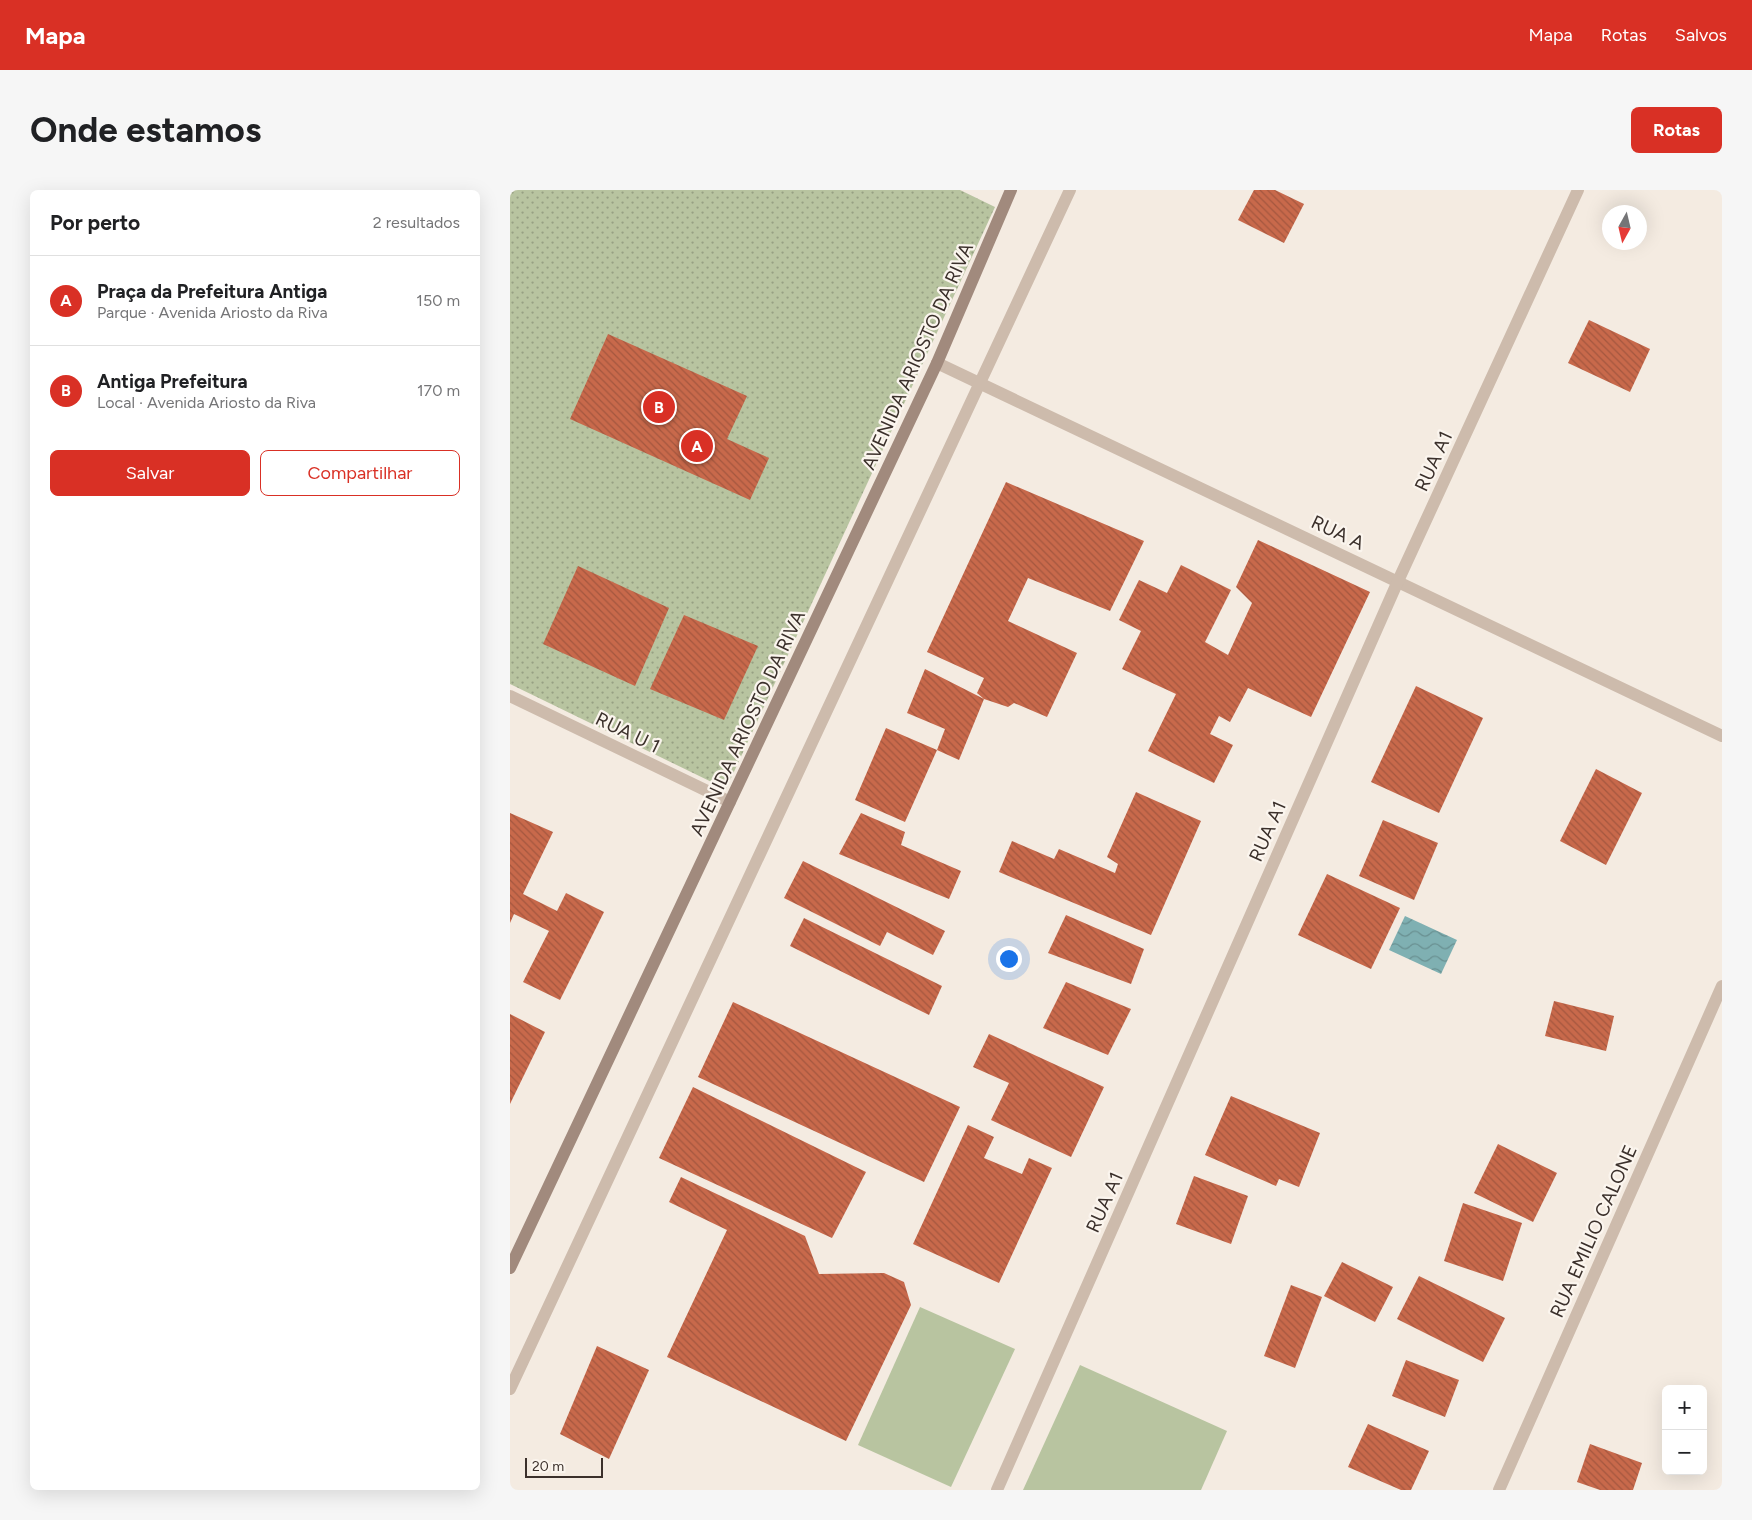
<!DOCTYPE html>
<html lang="pt">
<head>
<meta charset="utf-8">
<style>
	body { margin:0; font-family:Figtree,sans-serif; background:#f6f6f6; color:#202124 }
	.controls { position:absolute; right:15px; bottom:15px; display:grid; overflow:hidden; border-radius:8px; box-shadow:0 5px 20px #0002 }
	.controls button { width:45px; height:45px; display:grid; place-items:center; padding:0; border:0; border-bottom:1px solid #e0e0e0; background:#fff; color:#202124; font:25px sans-serif }
	.compass { position:absolute; left:1092px; top:15px; width:45px; height:45px; border-radius:50%; background:#fff; box-shadow:0 5px 20px #0002; rotate:188deg }
	.scale { position:absolute; left:15px; bottom:12px; width:78px; box-sizing:border-box; padding-left:5px; border:2px solid #3b302b; border-top:0; font-size:14px; line-height:18px; white-space:nowrap; color:#3b302b; -webkit-text-stroke:4px #fbf5ee; paint-order:stroke }
	.you { position:absolute; left:498px; top:768px; width:18px; height:18px; margin:-12px; border:4px solid #fff; border-radius:50%; background:#1a73e8; box-shadow:0 0 0 8px #1a73e833 }
	.badge { display:grid; place-items:center; width:32px; height:32px; border-radius:50%; background:#d93025; color:#fff; font-size:16px; font-weight:700 }
	.pin { position:absolute; translate:-50% -50%; border:2px solid #fff; box-shadow:0 1px 5px #0006 }
	.list { margin:0; padding:0; list-style:none }
	h2 { display:flex; justify-content:space-between; align-items:center; height:65px; margin:0; padding:0 20px; font-size:21px }
	h2 small { font-size:16px; font-weight:400; color:#757577 }
	.list li { display:grid; grid-template-columns:32px 1fr auto; gap:15px; align-items:center; box-sizing:border-box; height:90px; padding:0 20px; border-top:1px solid #e0e0e0 }
	.list b { display:block; font-size:19px; white-space:nowrap }
	.list p { margin:0; font-size:16px; white-space:nowrap; color:#757577 }
	.list em { font-size:16px; font-style:normal; color:#757577 }
	.actions { display:flex; gap:10px; padding:15px 20px }
	.actions a { flex:1; padding:11px 0; border:1px solid #d93025; border-radius:8px; text-align:center; font-size:18px; color:#d93025 }
	.actions .main { background:#d93025; color:#fff }
	.map { position:relative; flex:none; width:1212px; height:1300px; overflow:hidden; border-radius:8px }
	header { display:flex; align-items:center; gap:30px; box-sizing:border-box; height:70px; padding:0 25px; background:#d93025; color:#fff }
	header strong { font-size:24px }
	nav { display:flex; gap:28px; margin-inline-start:auto; font-size:18px }
	.intro { display:flex; align-items:center; justify-content:space-between; box-sizing:border-box; height:120px; padding:0 30px }
	h1 { margin:0; font-size:35px }
	.button { padding:12px 22px; border-radius:8px; background:#d93025; color:#fff; font-size:18px; font-weight:700 }
	main { display:flex; gap:30px; padding:0 30px }
	aside { flex:1; background:#fff; border-radius:8px; box-shadow:0 5px 20px #0002 }
	.map>svg:first-child { display:block }
	.grass { fill:url(#grass-dots) }
	.garden { fill:#b8c4a0 }
	.water { fill:url(#water-waves) }
	.building { fill:url(#building-back-hatch) }
	.lines { fill:none; stroke-linecap:round; stroke-linejoin:round }
	.street { stroke:#cdbbac; stroke-width:12 }
	.secondary { stroke:#a18a7d; stroke-width:12 }
	.labels { text-anchor:middle; stroke-width:4.5; stroke-linejoin:round; paint-order:stroke }
	.street-label { font-size:19px; fill:#3b302b; stroke:#fbf5ee }
</style>
</head>
<body>
<header>
<strong>Mapa</strong>
<nav><a>Mapa</a><a>Rotas</a><a>Salvos</a></nav>
</header>
<div class="intro"><h1>Onde estamos</h1><a class="button">Rotas</a></div>
<main>
<aside>
<h2>Por perto<small>2 resultados</small></h2>
<ul class="list">
<li><span class="badge">A</span><div><b>Praça da Prefeitura Antiga</b><p>Parque · Avenida Ariosto da Riva</p></div><em>150 m</em></li>
<li><span class="badge">B</span><div><b>Antiga Prefeitura</b><p>Local · Avenida Ariosto da Riva</p></div><em>170 m</em></li>
</ul>
<div class="actions"><a class="main">Salvar</a><a>Compartilhar</a></div>
</aside>
<div class="map">
<svg width="1212" height="1300" viewBox="0 0 1212 1300">
	<defs>
		<pattern id="grass-dots" width="8" height="8" patternUnits="userSpaceOnUse" patternTransform="scale(1.25)"><rect width="8" height="8" fill="#b8c4a0"/><path d="M2 2h.1M6 6h.1" fill="none" stroke="#97a083" stroke-width="1.8" stroke-linecap="round"/></pattern>
		<pattern id="water-waves" width="16" height="10" patternUnits="userSpaceOnUse" patternTransform="scale(1.25)"><rect width="16" height="10" fill="#7fb0b2"/><path d="M0 5q4-4 8 0t8 0" fill="none" stroke="#699091"/></pattern>
		<pattern id="building-back-hatch" width="6" height="6" patternUnits="userSpaceOnUse" patternTransform="scale(1.25)"><rect width="6" height="6" fill="#c8694b"/><path d="M-1 5l2 2M0 0l6 6M5-1l2 2" fill="none" stroke="#a4573f"/></pattern>
	</defs>
	<rect width="100%" height="100%" fill="#f4ebe1"/>
	<path class="grass" d="M0,0H450L485,17L216,599L0,494Z"/>
	<g class="garden">
		<path d="M410,1117L505,1159L441,1297L348,1255Z"/>
		<path d="M570,1175L717,1241L691,1300H513Z"/>
	</g>
	<path class="water" d="M895,726L947,750L931,784L879,760Z"/>
	<g class="building">
		<path d="M744,0H765L794,14L774,53L728,30Z"/>
		<path d="M1079,130L1140,159L1120,202L1058,173Z"/>
		<path d="M98,144L237,206L217,249L259,268L240,310L60,229Z"/>
		<path d="M496,292L634,351L600,421L518,388L498,431L567,463L537,527L504,513L498,517L474,509L449,570L427,560L395,632L345,610L376,538L427,560L435,539L397,523L415,479L474,509L467,503L474,488L417,462Z"/>
		<path d="M748,350L860,402L801,527L738,498L720,532L709,526L700,544L723,555L704,593L638,561L666,504L612,479L631,441L609,430L629,390L657,403L671,375L721,400L695,452L718,465L742,413L726,397Z"/>
		<path d="M68,376L159,418L125,496L33,454Z"/>
		<path d="M174,425L248,456L214,530L140,499Z"/>
		<path d="M906,496L973,528L929,623L861,592Z"/>
		<path d="M1086,579L1132,603L1096,675L1050,651Z"/>
		<path d="M626,602L691,631L641,745L489,682L502,651L544,669L549,659L605,683L608,674L597,667Z"/>
		<path d="M0,623L43,642L13,704L47,721L56,703L94,722L50,810L13,792L39,741L4,724L0,733Z"/>
		<path d="M351,623L395,642L391,655L451,681L439,709L329,664Z"/>
		<path d="M873,630L928,653L904,710L849,686Z"/>
		<path d="M293,671L435,741L423,765L377,742L370,756L274,708Z"/>
		<path d="M817,684L890,718L861,779L788,745Z"/>
		<path d="M556,725L634,759L621,794L538,763Z"/>
		<path d="M294,728L432,796L419,825L280,756Z"/>
		<path d="M556,792L621,819L598,865L533,838Z"/>
		<path d="M1044,811L1104,826L1096,861L1035,846Z"/>
		<path d="M223,812L450,917L414,992L188,887Z"/>
		<path d="M0,824L35,842L0,914Z"/>
		<path d="M479,844L594,897L561,967L481,930L499,893L463,877Z"/>
		<path d="M183,897L356,982L322,1048L149,968Z"/>
		<path d="M721,906L810,943L789,997L769,989L766,996L695,965Z"/>
		<path d="M458,935L484,947L474,968L512,984L519,968L542,978L489,1093L403,1054Z"/>
		<path d="M988,954L1047,983L1023,1032L964,1003Z"/>
		<path d="M684,986L738,1006L721,1054L666,1034Z"/>
		<path d="M171,987L295,1046L309,1084L374,1083L394,1092L401,1115L336,1251L157,1167L217,1040L159,1012Z"/>
		<path d="M953,1013L1012,1033L993,1091L934,1071Z"/>
		<path d="M832,1072L883,1097L865,1132L814,1106Z"/>
		<path d="M909,1086L995,1128L973,1172L887,1129Z"/>
		<path d="M781,1095L812,1107L785,1178L754,1166Z"/>
		<path d="M87,1156L139,1180L99,1269L50,1244Z"/>
		<path d="M896,1170L949,1190L935,1227L882,1206Z"/>
		<path d="M858,1234L919,1261L901,1300H891L838,1277Z"/>
		<path d="M1080,1254L1132,1273L1123,1300H1090L1067,1292Z"/>
	</g>
	<g class="lines">
		<g class="street">
			<path d="M427,173L1212,546"/>
			<path d="M0,506L220,612"/>
			<path d="M0,1199L560,0"/>
			<path d="M487,1300L888,391L1068,0"/>
			<path d="M989,1300L1212,796"/>
		</g>
		<path class="secondary" d="M0,1078L427,173L501,0"/>
	</g>
	<g class="labels">
		<g class="street-label">
			<text transform="translate(407 166) rotate(-66)" y="7">AVENIDA ARIOSTO DA RIVA</text>
			<text transform="translate(923 271) rotate(-65)" y="7">RUA A1</text>
			<text transform="translate(828 342) rotate(25)" y="7">RUA A</text>
			<text transform="translate(237 533) rotate(-65)" y="7">AVENIDA ARIOSTO DA RIVA</text>
			<text transform="translate(118 542) rotate(26)" y="7">RUA U 1</text>
			<text transform="translate(757 641) rotate(-66)" y="7">RUA A1</text>
			<text transform="translate(594 1012) rotate(-66)" y="7">RUA A1</text>
			<text transform="translate(1083 1041) rotate(-66)" y="7">RUA EMILIO CALONE</text>
		</g>
	</g>
</svg>
<div class="controls">
<button>+</button>
<button>−</button>
</div>
<svg class="compass" viewBox="-18 -18 36 36"><path d="M0-13l5 13h-10z" fill="#e53935"/><path d="M0 13l5-13h-10z" fill="#757577"/></svg>
<div class="scale">20 m</div>
<div class="you"></div>
<div class="pin badge" style="left:187px;top:256px">A</div>
<div class="pin badge" style="left:149px;top:217px">B</div>
</div>
</main>
</body>
</html>
